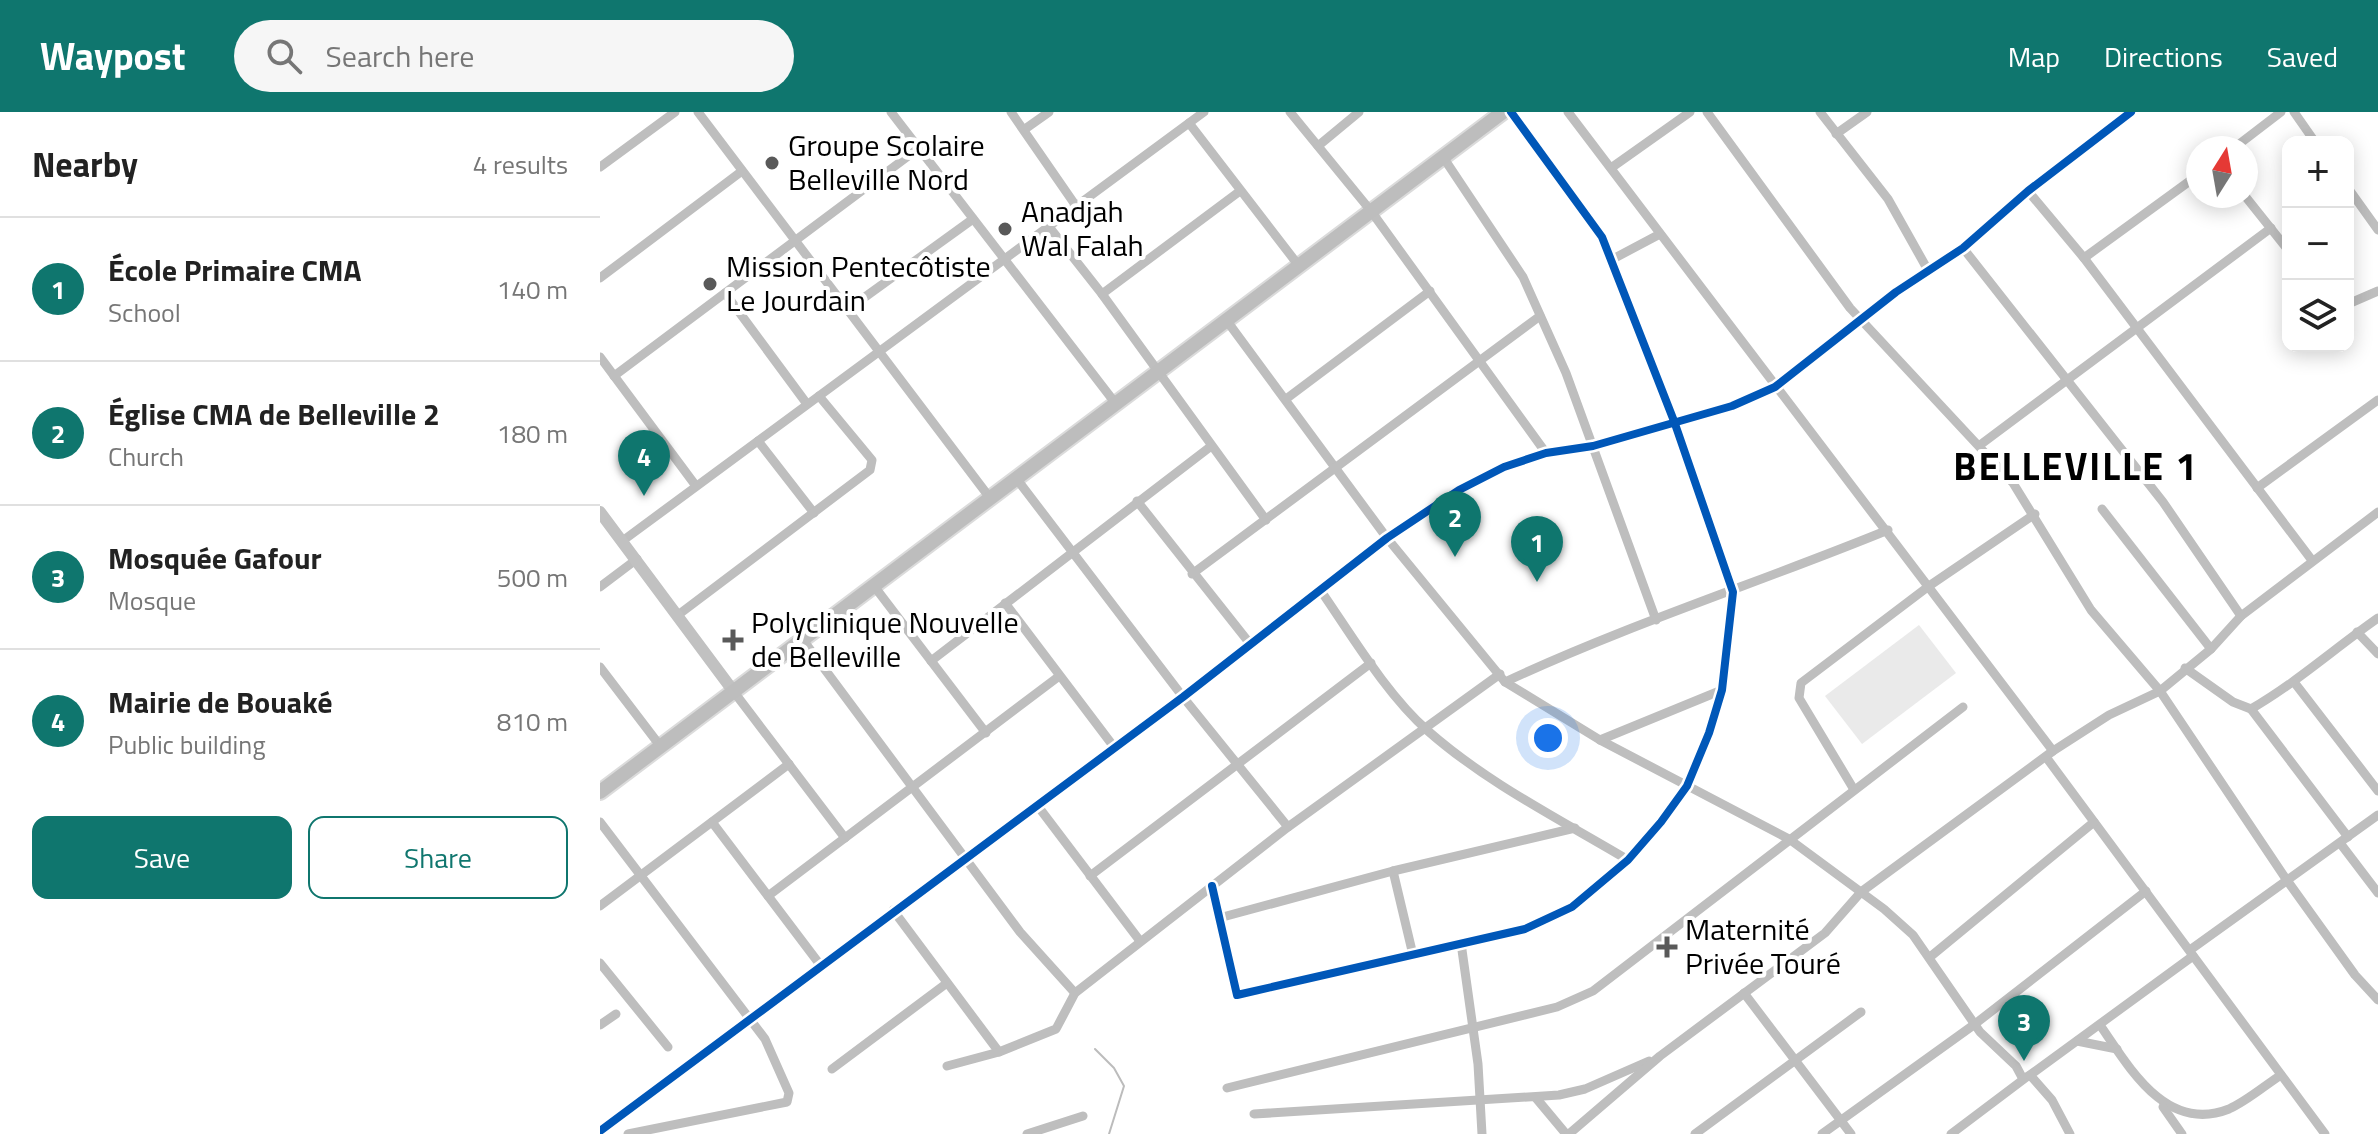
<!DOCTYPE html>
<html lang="en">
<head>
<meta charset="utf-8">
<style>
	body { margin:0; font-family:"Titillium Web",sans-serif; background:#f6f6f6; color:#222 }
	.controls { position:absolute; right:24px; top:24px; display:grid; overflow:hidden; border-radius:16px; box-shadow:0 4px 20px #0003 }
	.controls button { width:72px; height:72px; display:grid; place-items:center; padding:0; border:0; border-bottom:2px solid #e0e0e0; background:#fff; color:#222; font:40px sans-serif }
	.compass { position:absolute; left:1586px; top:24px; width:72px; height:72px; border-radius:50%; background:#fff; box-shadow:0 4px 20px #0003; rotate:11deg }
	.you { position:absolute; left:948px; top:626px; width:28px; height:28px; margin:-20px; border:6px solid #fff; border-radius:50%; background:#1a73e8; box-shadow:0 0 0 12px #1a73e833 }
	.badge { display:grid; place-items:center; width:52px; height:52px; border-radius:50%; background:#0f766e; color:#fff; font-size:26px; font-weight:700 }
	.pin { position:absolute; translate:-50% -66px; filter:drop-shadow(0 2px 4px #0008) }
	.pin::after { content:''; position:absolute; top:42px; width:28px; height:24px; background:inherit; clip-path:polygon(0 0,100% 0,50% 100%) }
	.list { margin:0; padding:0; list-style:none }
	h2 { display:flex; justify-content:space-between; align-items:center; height:104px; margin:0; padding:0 32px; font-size:34px }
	h2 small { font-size:26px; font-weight:400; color:#767676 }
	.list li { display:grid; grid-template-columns:52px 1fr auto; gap:24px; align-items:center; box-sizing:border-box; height:144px; padding:0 32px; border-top:2px solid #e0e0e0 }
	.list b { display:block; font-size:30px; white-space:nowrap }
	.list p { margin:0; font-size:26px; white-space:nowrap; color:#767676 }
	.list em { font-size:26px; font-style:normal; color:#767676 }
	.actions { display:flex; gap:16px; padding:24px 32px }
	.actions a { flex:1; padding:18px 0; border:2px solid #0f766e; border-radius:16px; text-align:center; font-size:28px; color:#0f766e }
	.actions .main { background:#0f766e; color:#fff }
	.icon { flex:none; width:44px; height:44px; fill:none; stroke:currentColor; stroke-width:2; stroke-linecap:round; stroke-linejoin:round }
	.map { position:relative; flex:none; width:1778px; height:1022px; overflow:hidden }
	header { display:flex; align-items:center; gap:48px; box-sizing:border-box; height:112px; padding:0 40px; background:#0f766e; color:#fff }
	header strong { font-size:38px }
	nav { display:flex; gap:44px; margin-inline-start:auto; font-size:28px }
	.search { width:560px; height:72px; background:#f6f6f6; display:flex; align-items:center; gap:20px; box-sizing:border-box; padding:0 28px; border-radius:44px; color:#767676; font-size:30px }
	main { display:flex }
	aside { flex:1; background:#fff }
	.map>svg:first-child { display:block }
	.pitch { fill:#eaeaea }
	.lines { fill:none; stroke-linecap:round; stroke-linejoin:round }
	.stream { stroke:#bcbcbc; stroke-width:2 }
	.primary-casing { stroke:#dbdbdb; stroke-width:18 }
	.street { stroke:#bebebe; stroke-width:9 }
	.secondary { stroke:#c1c1c1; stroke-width:12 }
	.primary { stroke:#bdbdbd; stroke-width:14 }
	.cycleway-casing { stroke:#fff; stroke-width:13 }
	.cycleway { stroke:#0057b8; stroke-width:8 }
	.poi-dot { fill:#595959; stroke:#fff; stroke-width:3 }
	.labels { text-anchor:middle; stroke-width:8; stroke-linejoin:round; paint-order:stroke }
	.poi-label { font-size:30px; fill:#000; stroke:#fff; text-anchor:start }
	.district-label { font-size:38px; font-weight:bold; letter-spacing:2px; fill:#000; stroke:#fff }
</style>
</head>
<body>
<header>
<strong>Waypost</strong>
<div class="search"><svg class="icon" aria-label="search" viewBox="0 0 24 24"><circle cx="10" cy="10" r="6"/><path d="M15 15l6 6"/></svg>Search here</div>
<nav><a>Map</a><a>Directions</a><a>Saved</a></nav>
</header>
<main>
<aside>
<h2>Nearby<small>4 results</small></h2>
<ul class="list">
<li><span class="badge">1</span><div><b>École Primaire CMA</b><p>School</p></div><em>140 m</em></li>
<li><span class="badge">2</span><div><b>Église CMA de Belleville 2</b><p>Church</p></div><em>180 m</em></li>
<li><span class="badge">3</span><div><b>Mosquée Gafour</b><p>Mosque</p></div><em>500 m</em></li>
<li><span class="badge">4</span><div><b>Mairie de Bouaké</b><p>Public building</p></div><em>810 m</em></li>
</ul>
<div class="actions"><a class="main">Save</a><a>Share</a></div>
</aside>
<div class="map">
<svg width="1778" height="1022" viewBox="0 0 1778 1022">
	<rect width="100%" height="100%" fill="#fff"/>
	<path class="pitch" d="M1319,513L1356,561L1262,632L1225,584Z"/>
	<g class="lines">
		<path class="stream" d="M495,937L514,956L524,974L509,1022"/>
		<defs>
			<path id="primary" d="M0,680L903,0"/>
		</defs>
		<use href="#primary" class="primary-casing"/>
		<g class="street">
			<path d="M98,0L390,386"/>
			<path d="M291,0L516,292"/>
			<path d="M411,0L476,94"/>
			<path d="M690,0L771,99L946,341"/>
			<path d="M968,0L1453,639"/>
			<path d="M1107,0L1250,196L1413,371L1491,498L1560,579L1686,767L1755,863L1778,888"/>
			<path d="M1220,0L1288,87L1329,160"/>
			<path d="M1694,0L1715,30"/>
			<path d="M589,11L699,154"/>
			<path d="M425,17L449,0"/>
			<path d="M1236,22L1267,0"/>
			<path d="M718,34L759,0"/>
			<path d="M1634,36L1681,0"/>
			<path d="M843,45L923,165L966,261L1056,508"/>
			<path d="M0,55L75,0"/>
			<path d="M1011,56L1090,0"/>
			<path d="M1748,76L1778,118"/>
			<path d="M1428,79L1484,146L1711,447"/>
			<path d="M1645,84L1688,138"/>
			<path d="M450,116L502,182L666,408"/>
			<path d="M1363,136L1563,390L1641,504"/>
			<path d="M1484,146L1598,63"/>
			<path d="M1011,148L1060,122"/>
			<path d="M0,166L142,59"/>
			<path d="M125,181L207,292"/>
			<path d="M502,182L640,79"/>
			<path d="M1748,192L1778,179"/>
			<path d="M247,198L373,107"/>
			<path d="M627,209L787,426L905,570L1000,628L1189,727L1284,797L1313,823L1380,920L1416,954L1423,967"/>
			<path d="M0,245L96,374"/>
			<path d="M14,264L319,36"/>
			<path d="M686,287L830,179"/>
			<path d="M158,329L214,401"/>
			<path d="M1380,333L1671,116"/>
			<path d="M416,366L583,585L688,715"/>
			<path d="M1657,376L1778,288"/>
			<path d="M537,389L651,533"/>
			<path d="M1502,397L1611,537"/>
			<path d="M21,430L604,0"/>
			<path d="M592,462L940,204"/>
			<path d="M274,474L386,621"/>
			<path d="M0,475L37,447"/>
			<path d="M721,479C752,524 787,583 828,619C887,671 961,708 1028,748"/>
			<path d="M405,491L514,635"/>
			<path d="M78,503L270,358L272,348L219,284"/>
			<path d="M1757,520L1778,542"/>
			<path d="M203,528L420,820L475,881"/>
			<path d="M331,549L610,335"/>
			<path d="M0,555L61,635"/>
			<path d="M1585,556L1633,590L1651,597C1696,571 1735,536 1778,506"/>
			<path d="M905,570C1029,512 1161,470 1288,418"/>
			<path d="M1694,570L1778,679"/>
			<path d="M134,580L245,726"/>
			<path d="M1651,597L1748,725"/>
			<path d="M1000,628L1122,578"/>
			<path d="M1446,645L1725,1022"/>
			<path d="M1253,676L1199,586L1201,571L1329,474L1435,402"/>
			<path d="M437,693L540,829"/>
			<path d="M0,710L165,927L189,981L187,990L28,1022"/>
			<path d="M112,710L221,854"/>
			<path d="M1740,731L1778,781"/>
			<path d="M793,759L813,843"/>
			<path d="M490,764L771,551"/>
			<path d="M612,774L637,883L925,817L972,795L1028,748L1061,710L1087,674L1109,621L1122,578L1133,480L1074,309L1002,125L911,0"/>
			<path d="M168,784L458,565"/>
			<path d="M0,794L189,652"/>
			<path d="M293,798L399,940"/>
			<path d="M619,806L793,759L975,716"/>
			<path d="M861,831L878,952L882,1022"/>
			<path d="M1590,838L1778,703"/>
			<path d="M1330,845L1494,710"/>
			<path d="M0,851L68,935"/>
			<path d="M1144,881L1251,1022"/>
			<path d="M0,913L16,902"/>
			<path d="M1500,913C1529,955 1566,1022 1629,997C1647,989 1664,974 1681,963"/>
			<path d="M1477,929L1517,937"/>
			<path d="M347,954L399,940L456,917L475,881L688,715L900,562"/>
			<path d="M232,957L347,871"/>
			<path d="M627,976L957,895L993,879L1363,595"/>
			<path d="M936,986L966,1022"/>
			<path d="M1563,995L1582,1022"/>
			<path d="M654,1002L959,983L985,977L1049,949"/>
			<path d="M0,1019L583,585L787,426L859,378L904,355L946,341L993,334L1132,294L1175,275L1296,180L1363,136L1428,79L1531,0"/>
			<path d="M427,1022L483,1004"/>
			<path d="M969,1022L1060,944L1225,821L1261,780L1453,639L1509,603L1560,579L1611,537L1641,504L1778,400"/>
			<path d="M1095,1022L1261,900"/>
			<path d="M1222,1022L1375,912L1546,779"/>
			<path d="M1351,1022L1428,964"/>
			<path d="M1470,1022L1452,988L1430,963L1593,844"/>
		</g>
		<path class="secondary" d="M0,400L134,580"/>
		<use href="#primary" class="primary"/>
		<defs>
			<g id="cycleway">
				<path d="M612,774L637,883L925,817L972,795L1028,748L1061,710L1087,674L1109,621L1122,578L1133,480L1074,309L1002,125L911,0"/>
				<path d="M0,1019L583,585L787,426L859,378L904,355L946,341L993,334L1132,294L1175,275L1296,180L1363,136L1428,79L1531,0"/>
			</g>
		</defs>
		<use href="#cycleway" class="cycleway-casing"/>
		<use href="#cycleway" class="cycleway"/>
	</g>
	<g class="poi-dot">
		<circle cx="172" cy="51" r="8"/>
		<circle cx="405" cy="117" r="8"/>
		<circle cx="110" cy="172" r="8"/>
		<path d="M129 516h8v8h8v8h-8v8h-8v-8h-8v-8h8z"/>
		<path d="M1063 823h8v8h8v8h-8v8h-8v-8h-8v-8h8z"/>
	</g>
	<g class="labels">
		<g class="poi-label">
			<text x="188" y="44">Groupe Scolaire<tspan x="188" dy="34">Belleville Nord</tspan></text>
			<text x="421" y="110">Anadjah<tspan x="421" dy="34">Wal Falah</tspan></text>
			<text x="126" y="165">Mission Pentecôtiste<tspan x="126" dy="34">Le Jourdain</tspan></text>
			<text x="151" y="521">Polyclinique Nouvelle<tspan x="151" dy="34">de Belleville</tspan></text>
			<text x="1085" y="828">Maternité<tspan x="1085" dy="34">Privée Touré</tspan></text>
		</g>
		<g class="district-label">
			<text x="1476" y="368">BELLEVILLE 1</text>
		</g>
	</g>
</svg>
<div class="controls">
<button>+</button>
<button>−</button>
<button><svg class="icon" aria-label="layers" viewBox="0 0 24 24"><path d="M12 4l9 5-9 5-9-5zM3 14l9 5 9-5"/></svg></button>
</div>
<svg class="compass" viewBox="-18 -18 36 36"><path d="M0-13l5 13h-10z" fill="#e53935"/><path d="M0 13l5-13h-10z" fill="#767676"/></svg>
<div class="you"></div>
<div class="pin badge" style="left:937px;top:470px">1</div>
<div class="pin badge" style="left:855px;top:445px">2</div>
<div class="pin badge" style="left:1424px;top:949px">3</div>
<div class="pin badge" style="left:44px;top:384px">4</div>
</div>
</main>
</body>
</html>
